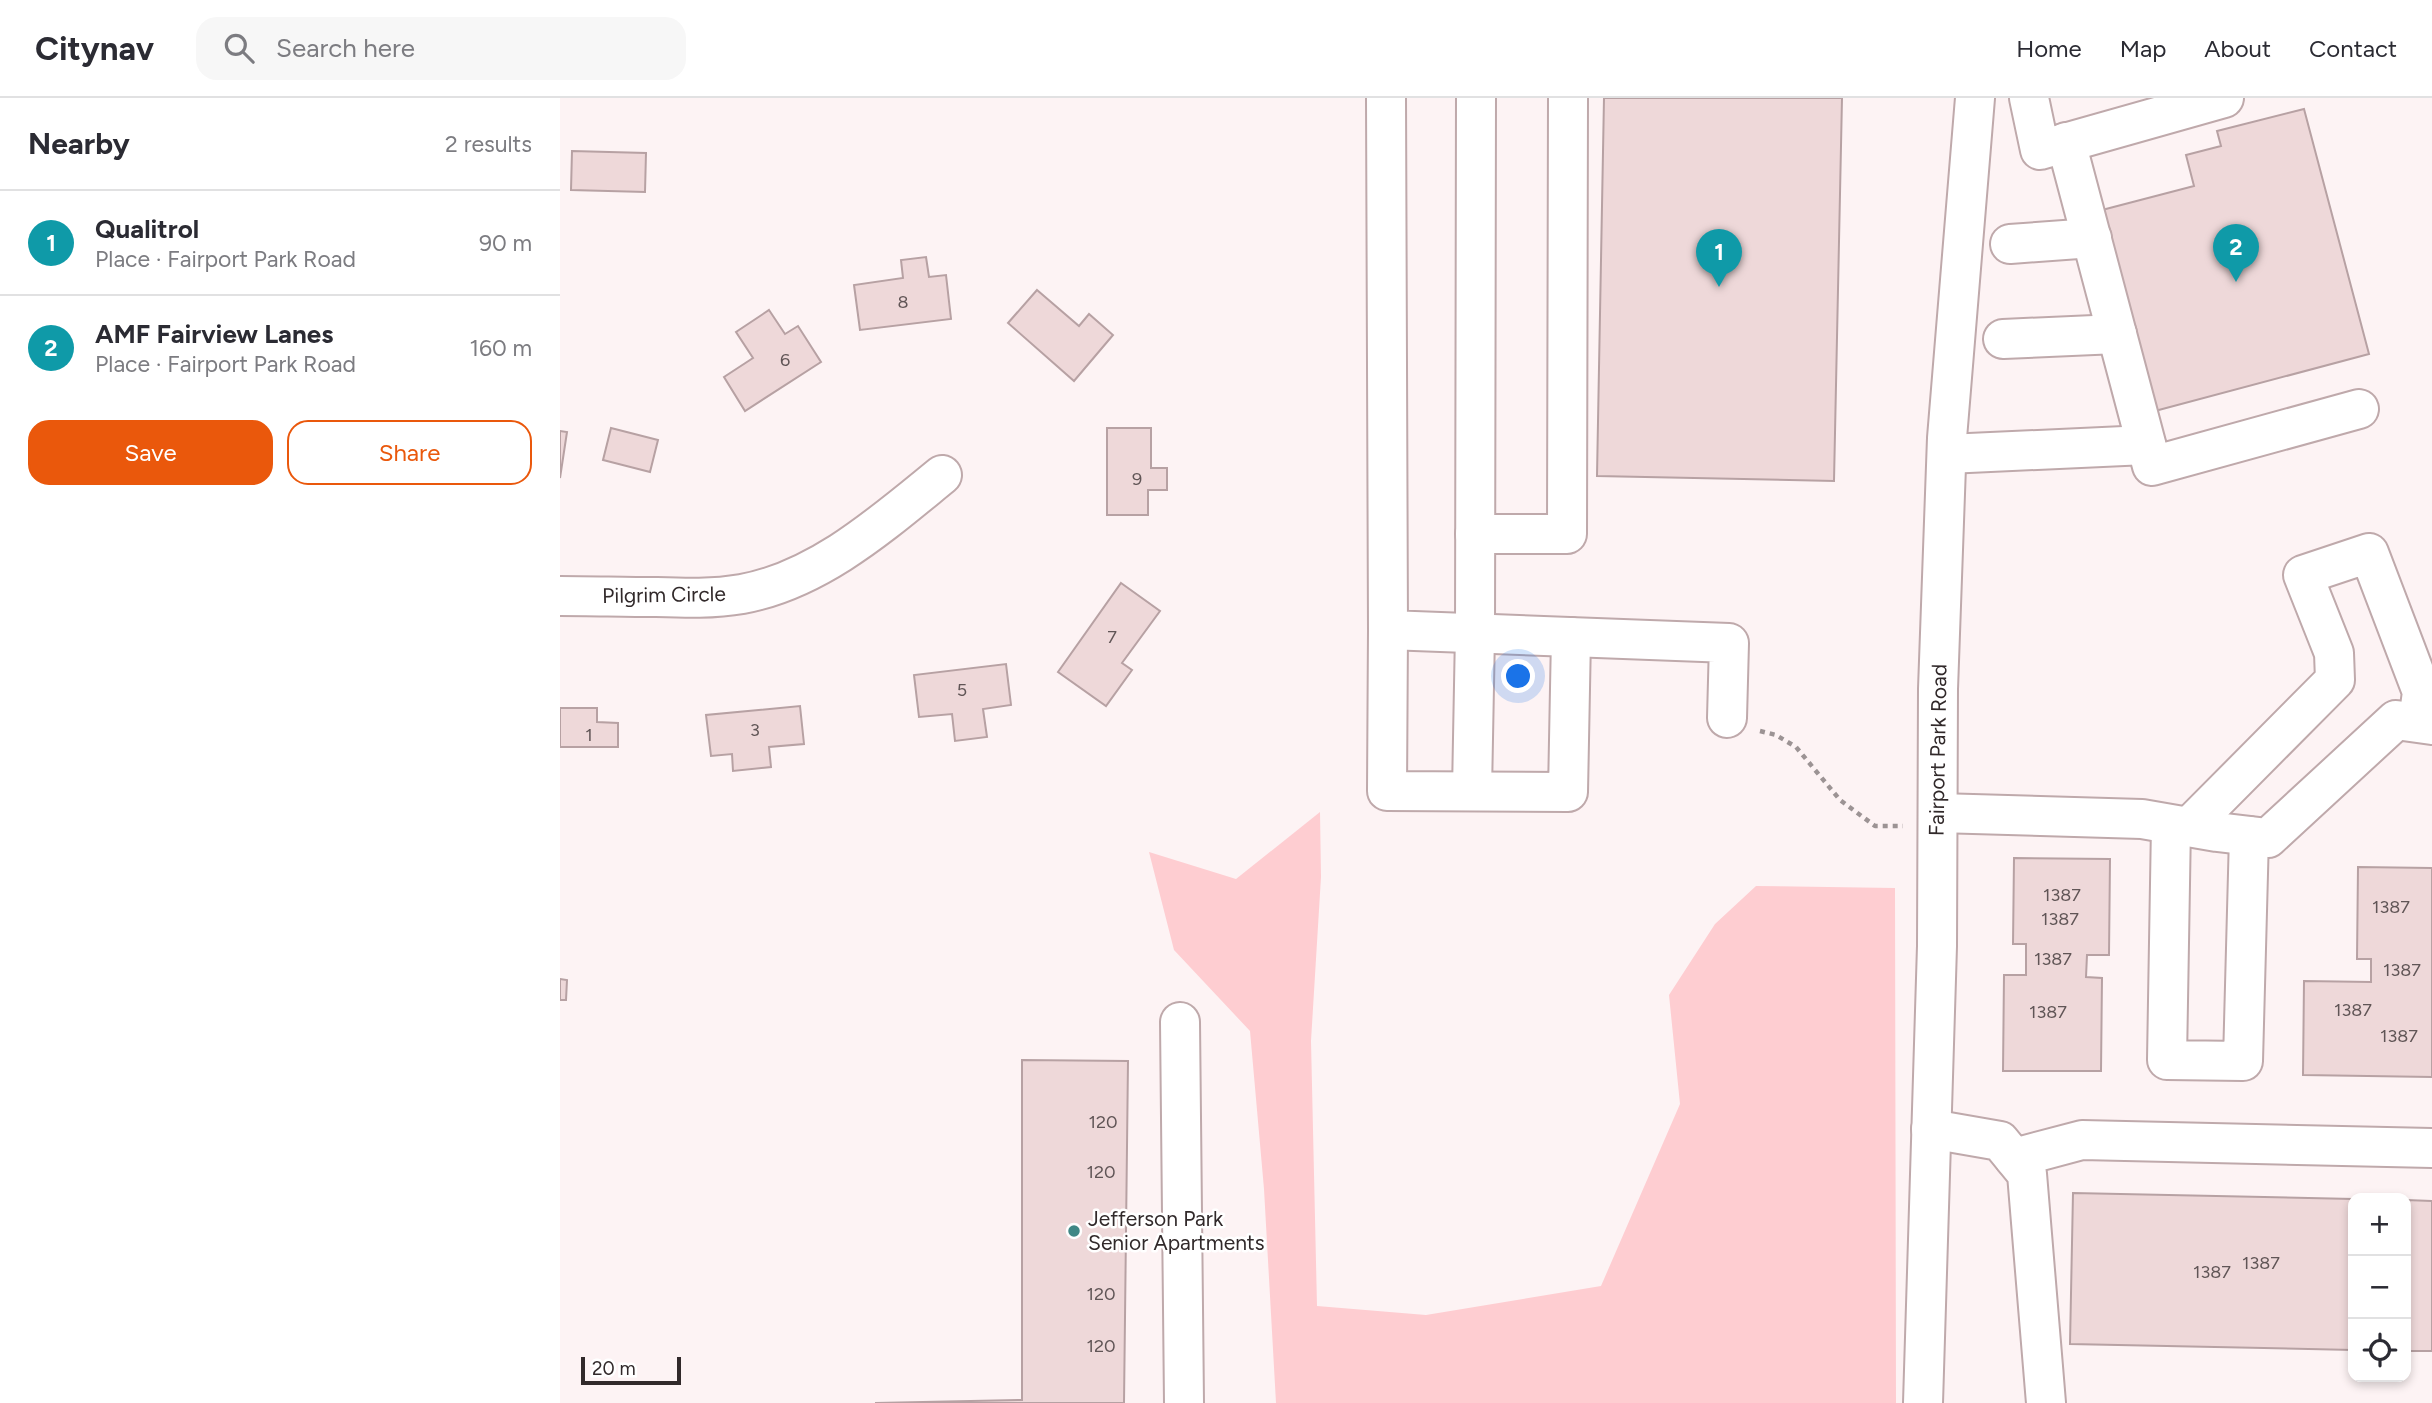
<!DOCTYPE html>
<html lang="en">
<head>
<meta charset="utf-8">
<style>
	body { margin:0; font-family:Figtree,sans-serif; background:#f7f7f7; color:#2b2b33 }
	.controls { position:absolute; right:21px; bottom:21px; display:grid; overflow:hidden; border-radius:14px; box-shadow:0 4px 10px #0003 }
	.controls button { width:63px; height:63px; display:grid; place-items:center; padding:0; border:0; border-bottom:2px solid #e1e1e2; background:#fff; color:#2b2b33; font:35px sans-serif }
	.scale { position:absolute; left:21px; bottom:18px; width:100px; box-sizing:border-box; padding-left:7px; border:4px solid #31292a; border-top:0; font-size:19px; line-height:24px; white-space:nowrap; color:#31292a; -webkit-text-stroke:5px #fff; paint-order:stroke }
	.you { position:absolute; left:959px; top:579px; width:24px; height:24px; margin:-18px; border:5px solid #fff; border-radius:50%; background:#1a73e8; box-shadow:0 0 0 10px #1a73e833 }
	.badge { display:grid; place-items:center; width:46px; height:46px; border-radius:50%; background:#ea580c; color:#fff; font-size:23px; font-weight:700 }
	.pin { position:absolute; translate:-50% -58px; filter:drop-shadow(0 2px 4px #0008) }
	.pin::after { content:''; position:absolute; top:37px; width:24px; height:21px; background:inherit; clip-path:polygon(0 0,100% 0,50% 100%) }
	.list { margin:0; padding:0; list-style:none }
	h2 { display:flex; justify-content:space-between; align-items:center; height:91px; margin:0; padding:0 28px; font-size:30px }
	h2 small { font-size:23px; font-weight:400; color:#7c7c81 }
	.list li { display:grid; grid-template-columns:46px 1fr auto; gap:21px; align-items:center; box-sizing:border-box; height:105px; padding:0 28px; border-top:2px solid #e1e1e2 }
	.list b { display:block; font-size:26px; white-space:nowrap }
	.list p { margin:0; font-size:23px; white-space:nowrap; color:#7c7c81 }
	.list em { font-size:23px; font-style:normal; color:#7c7c81 }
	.actions { display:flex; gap:14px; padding:21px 28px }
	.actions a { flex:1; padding:16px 0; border:2px solid #ea580c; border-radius:21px; text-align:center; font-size:24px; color:#ea580c }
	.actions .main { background:#ea580c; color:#fff }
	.icon { flex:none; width:38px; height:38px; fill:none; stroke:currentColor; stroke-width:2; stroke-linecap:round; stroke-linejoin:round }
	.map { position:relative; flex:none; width:1872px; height:1305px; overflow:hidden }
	header { display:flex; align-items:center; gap:42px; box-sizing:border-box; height:98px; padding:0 35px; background:#fff; border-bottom:2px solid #e1e1e2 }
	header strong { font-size:33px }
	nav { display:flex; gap:38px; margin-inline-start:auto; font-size:24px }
	.search { width:490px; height:63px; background:#f7f7f7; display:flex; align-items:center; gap:18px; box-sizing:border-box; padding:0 24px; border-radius:21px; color:#7c7c81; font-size:26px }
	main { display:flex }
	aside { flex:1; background:#fff }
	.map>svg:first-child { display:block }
	.green { fill:#fecdd1 }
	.building { fill:#eed8d9; stroke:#b7a1a3; stroke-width:2 }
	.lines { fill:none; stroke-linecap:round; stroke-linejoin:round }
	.minor-casing { stroke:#bfa9ab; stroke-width:42 }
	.path { stroke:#9c9394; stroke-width:4.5; stroke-dasharray:5 5; stroke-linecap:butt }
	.minor { stroke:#fff; stroke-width:38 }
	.poi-dot { fill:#3f8785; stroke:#fff; stroke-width:2.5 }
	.labels { text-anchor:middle; stroke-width:5; stroke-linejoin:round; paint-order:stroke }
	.number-label { font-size:18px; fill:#605556 }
	.street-label { font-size:21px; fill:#31292a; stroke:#fff }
	.poi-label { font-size:21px; fill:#31292a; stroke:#fff; text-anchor:start }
</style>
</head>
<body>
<header>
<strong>Citynav</strong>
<div class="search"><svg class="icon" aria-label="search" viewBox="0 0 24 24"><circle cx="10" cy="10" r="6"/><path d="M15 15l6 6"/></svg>Search here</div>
<nav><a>Home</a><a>Map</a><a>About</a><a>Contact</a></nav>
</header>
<main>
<aside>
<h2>Nearby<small>2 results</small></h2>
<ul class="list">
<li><span class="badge" style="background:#0f9aa8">1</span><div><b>Qualitrol</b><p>Place · Fairport Park Road</p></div><em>90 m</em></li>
<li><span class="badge" style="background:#0f9aa8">2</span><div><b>AMF Fairview Lanes</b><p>Place · Fairport Park Road</p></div><em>160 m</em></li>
</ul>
<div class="actions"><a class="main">Save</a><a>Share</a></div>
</aside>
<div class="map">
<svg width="1872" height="1305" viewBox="0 0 1872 1305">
	<rect width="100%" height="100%" fill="#fdf3f4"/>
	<path class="green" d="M760,714L761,779L751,943L757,1208L866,1217L1041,1188L1120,1006L1109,897L1155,826L1196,788L1335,790L1336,1305H716L704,1091L690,933L614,852L589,754L676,781Z"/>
	<g class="building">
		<path d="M1044,0H1282L1274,383L1037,378Z"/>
		<path d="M1744,11L1809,256L1595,313L1542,112L1634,88L1626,57L1661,48L1657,33Z"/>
		<path d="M12,53L86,55L85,94L11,92Z"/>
		<path d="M366,159L369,179L386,177L391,221L300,232L294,187L343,180L341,162Z"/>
		<path d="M477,192L519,228L529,216L553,237L514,283L448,225Z"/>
		<path d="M209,212L225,236L238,228L261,264L185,313L164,279L193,260L176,234Z"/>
		<path d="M51,330L98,342L90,374L43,362Z"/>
		<path d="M547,330H591V370H607V392H588V417H547Z"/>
		<path d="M0,333L7,334L0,380Z"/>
		<path d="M561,485L600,513L562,565L572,572L546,608L498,574Z"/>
		<path d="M446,566L451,607L423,611L427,639L395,643L392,616L359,619L354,577Z"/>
		<path d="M240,608L244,646L209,649L211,669L173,673L172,656L151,658L146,617Z"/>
		<path d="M0,610H37V624L58,625V649H0Z"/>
		<path d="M1454,760L1550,761L1549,857H1527L1526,879L1542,880L1541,973H1443L1444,877H1466V846H1453Z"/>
		<path d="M1798,769L1872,770V979L1743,977L1744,883L1811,884V861H1797Z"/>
		<path d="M0,881L7,882L6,902H0Z"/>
		<path d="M462,962L568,963L564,1305H315L462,1302Z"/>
		<path d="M1513,1095L1793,1101V1252L1510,1246Z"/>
		<path d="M1846,1102L1872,1103V1253H1846Z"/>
	</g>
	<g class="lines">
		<defs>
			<g id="minor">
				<path d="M826,0L828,532L1169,545L1167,620"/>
				<path d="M1469,0L1480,52L1664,0"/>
				<path d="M1506,44L1592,368L1799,311"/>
				<path d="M1450,146L1532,140"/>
				<path d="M1443,241L1557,236"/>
				<path d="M1387,356L1586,347"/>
				<path d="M915,436H1007L1008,0"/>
				<path d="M0,498C32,498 64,499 96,499C125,500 153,501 182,496C259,482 323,425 382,377"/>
				<path d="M828,532L827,693L1008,694L1011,539"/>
				<path d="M912,693L915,535L916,0"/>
				<path d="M1378,715L1582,721L1657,734L1708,740L1836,622L1872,627"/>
				<path d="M1611,727L1607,962L1683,963L1689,738"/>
				<path d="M1629,729L1775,582L1774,555L1743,477L1809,455L1862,594L1858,624"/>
				<path d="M620,924L624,1305"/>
				<path d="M1371,1031L1440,1043L1467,1076L1486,1305"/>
				<path d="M1454,1060L1522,1042L1872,1050"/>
				<path d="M1363,1305L1377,848L1378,591L1387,340L1415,0"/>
			</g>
		</defs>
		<use href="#minor" class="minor-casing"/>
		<path class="path" d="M1200,633L1216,637L1236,649L1280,702L1315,728H1343"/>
		<use href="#minor" class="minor"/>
	</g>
	<circle class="poi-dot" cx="514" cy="1133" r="7"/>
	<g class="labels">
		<g class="number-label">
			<text x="343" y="210">8</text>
			<text x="225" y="268">6</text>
			<text x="577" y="387">9</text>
			<text x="552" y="545">7</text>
			<text x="402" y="598">5</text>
			<text x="195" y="638">3</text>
			<text x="29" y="643">1</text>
			<text x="1502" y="803">1387</text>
			<text x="1831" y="815">1387</text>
			<text x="1500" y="827">1387</text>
			<text x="1493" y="867">1387</text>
			<text x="1842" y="878">1387</text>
			<text x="1793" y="918">1387</text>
			<text x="1488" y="920">1387</text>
			<text x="1839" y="944">1387</text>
			<text x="543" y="1030">120</text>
			<text x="541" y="1080">120</text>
			<text x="1701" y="1171">1387</text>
			<text x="1652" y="1180">1387</text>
			<text x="541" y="1202">120</text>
			<text x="541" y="1254">120</text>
		</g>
		<g class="street-label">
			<text transform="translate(104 497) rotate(-1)" y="7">Pilgrim Circle</text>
			<text transform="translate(1378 652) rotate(-89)" y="7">Fairport Park Road</text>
		</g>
		<g class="poi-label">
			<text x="528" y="1128">Jefferson Park<tspan x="528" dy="24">Senior Apartments</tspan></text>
		</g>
	</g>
</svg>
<div class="controls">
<button>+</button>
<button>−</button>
<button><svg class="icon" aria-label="locate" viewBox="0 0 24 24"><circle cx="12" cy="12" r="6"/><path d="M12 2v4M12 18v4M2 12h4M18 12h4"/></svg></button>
</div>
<div class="scale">20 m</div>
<div class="you"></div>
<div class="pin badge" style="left:1159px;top:189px;background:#0f9aa8">1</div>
<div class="pin badge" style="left:1676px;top:184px;background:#0f9aa8">2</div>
</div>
</main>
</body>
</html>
